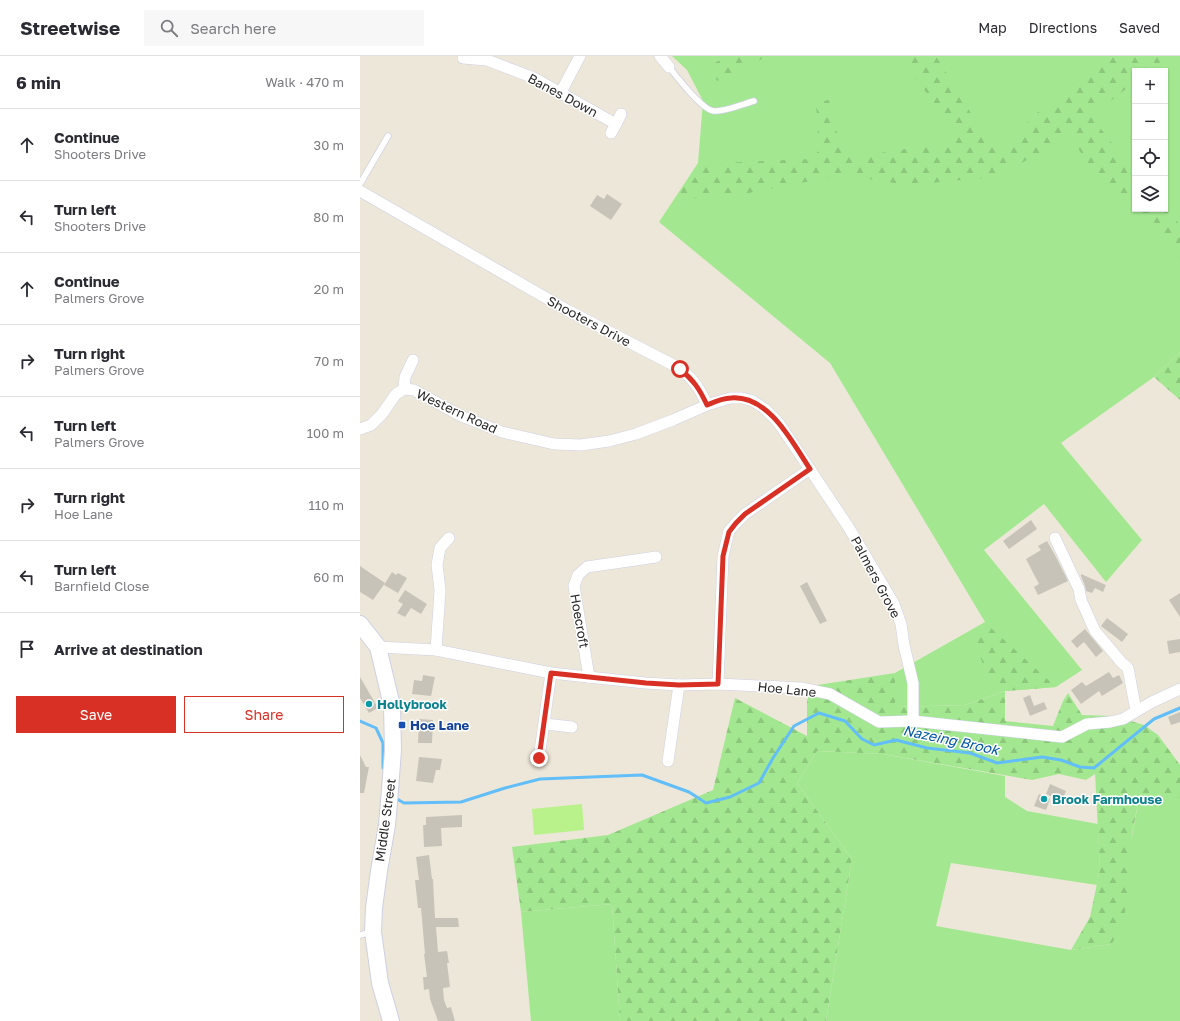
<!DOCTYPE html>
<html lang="en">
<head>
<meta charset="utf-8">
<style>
	body { margin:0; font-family:"Golos Text",sans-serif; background:#f7f7f7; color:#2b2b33 }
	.controls { position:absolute; right:12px; top:12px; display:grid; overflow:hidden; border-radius:0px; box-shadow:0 1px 3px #0004 }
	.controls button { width:36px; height:36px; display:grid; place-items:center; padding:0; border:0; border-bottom:1px solid #e1e1e2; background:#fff; color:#2b2b33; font:20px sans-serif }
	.stop { position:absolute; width:12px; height:12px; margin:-9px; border:3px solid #d93025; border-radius:50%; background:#fff }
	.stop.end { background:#d93025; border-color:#fff; box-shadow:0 1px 4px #0008 }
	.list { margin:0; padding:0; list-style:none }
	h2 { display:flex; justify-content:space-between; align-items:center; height:52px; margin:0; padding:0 16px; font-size:17px }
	h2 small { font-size:13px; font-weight:400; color:#7c7c81 }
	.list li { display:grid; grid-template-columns:26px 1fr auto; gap:12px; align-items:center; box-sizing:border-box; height:72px; padding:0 16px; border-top:1px solid #e1e1e2 }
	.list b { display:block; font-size:15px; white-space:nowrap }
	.list p { margin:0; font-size:13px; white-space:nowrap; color:#7c7c81 }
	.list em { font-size:13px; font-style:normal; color:#7c7c81 }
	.actions { display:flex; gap:8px; padding:12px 16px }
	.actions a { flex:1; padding:9px 0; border:1px solid #d93025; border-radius:0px; text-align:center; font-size:14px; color:#d93025 }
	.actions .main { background:#d93025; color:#fff }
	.icon { flex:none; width:22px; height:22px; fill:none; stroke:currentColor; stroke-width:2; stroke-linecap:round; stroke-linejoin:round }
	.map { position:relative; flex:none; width:820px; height:965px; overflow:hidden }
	header { display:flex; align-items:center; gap:24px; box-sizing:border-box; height:56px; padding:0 20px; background:#fff; border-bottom:1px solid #e1e1e2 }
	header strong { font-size:19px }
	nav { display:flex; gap:22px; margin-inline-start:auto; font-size:14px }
	.search { width:280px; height:36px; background:#f7f7f7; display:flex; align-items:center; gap:10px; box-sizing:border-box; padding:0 14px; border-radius:0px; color:#7c7c81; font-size:15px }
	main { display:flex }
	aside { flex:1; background:#fff }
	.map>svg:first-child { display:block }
	.grass { fill:#a3e890; fill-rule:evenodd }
	.forest { fill:url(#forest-firs) }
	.pitch { fill:#b9f18b }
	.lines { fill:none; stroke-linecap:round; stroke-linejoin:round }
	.stream { stroke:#62bef8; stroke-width:3 }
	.building { fill:#c8c3b9 }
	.lane-casing { stroke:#ced0e3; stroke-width:7 }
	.street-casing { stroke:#ced0e3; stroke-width:12 }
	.secondary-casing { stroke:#ced0e3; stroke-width:18 }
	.lane { stroke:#fff; stroke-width:5.5 }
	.street { stroke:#fff; stroke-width:11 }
	.secondary { stroke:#fff; stroke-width:16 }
	.route { stroke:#d93025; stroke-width:5 }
	.culture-dot { fill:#0f9aa8; stroke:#fff; stroke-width:1.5 }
	.transit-dot { fill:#1a4fb4; stroke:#fff; stroke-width:1.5 }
	.labels { text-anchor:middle; stroke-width:3; stroke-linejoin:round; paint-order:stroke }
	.street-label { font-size:13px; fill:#292929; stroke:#fff }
	.culture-label { font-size:13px; font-weight:bold; fill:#0d838f; stroke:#fff; text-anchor:start }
	.transit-label { font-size:13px; font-weight:bold; fill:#164399; stroke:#fff; text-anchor:start }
	.water-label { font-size:14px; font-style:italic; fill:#0258a4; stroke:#fff }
</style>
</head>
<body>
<header>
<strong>Streetwise</strong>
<div class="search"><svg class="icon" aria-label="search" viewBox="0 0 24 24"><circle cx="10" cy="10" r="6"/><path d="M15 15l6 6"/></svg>Search here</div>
<nav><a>Map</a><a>Directions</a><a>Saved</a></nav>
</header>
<main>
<aside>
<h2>6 min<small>Walk · 470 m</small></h2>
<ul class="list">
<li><svg class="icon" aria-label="ahead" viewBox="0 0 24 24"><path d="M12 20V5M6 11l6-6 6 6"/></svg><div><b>Continue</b><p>Shooters Drive</p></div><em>30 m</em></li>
<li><svg class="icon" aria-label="left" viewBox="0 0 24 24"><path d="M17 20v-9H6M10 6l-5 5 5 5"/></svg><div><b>Turn left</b><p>Shooters Drive</p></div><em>80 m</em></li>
<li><svg class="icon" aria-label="ahead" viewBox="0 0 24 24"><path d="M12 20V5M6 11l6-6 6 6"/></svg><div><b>Continue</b><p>Palmers Grove</p></div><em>20 m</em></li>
<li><svg class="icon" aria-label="right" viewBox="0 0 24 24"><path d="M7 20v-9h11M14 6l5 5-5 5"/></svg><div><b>Turn right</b><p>Palmers Grove</p></div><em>70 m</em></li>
<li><svg class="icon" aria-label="left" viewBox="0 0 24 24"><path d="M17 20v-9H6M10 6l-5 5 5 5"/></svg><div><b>Turn left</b><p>Palmers Grove</p></div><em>100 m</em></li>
<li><svg class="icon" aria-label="right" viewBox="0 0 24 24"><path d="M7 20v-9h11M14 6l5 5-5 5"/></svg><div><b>Turn right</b><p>Hoe Lane</p></div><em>110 m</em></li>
<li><svg class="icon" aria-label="left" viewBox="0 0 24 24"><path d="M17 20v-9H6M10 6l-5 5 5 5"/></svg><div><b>Turn left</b><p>Barnfield Close</p></div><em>60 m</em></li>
<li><svg class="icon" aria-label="arrive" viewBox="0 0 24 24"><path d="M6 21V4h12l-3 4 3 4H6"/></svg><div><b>Arrive at destination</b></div></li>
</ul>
<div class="actions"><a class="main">Save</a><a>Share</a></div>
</aside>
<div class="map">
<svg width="820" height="965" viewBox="0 0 820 965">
	<defs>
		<pattern id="forest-firs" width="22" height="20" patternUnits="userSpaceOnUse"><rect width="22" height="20" fill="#a3e890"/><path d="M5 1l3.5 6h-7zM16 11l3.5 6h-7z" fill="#8cc77c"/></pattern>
	</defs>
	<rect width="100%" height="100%" fill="#ede7d9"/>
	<g class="grass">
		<path d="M312,0H820V296L794,321L701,387L782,484L746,526L684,448L624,494L722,614L696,631L645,635L605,649L535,651V617L625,566L470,307L299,166L338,107L343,45L327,14ZM775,15H805V153H775Z"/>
		<path d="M457,695L523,698L645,720V741L667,755L738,768L740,813L737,829L591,807L576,870L711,894L752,888L779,742H820V965H466L492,803L437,727Z"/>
		<path d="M252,848L260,965H171L161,856Z"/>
	</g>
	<g class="forest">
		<path d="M367,0H408L357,25L351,9Z"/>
		<path d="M539,0H576L604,45L626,84L645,88L678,56L755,0H808L789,15H775V26L731,60L775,117V153H805L820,169V202L789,173L736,120L710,80L636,121L548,129L482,119L368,141L315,143L338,108L449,103L459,95L456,46L469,44L478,82L490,102L581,87L598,79Z"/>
		<path d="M820,296V344L794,321Z"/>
		<path d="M631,572L696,631L645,635V665L693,670L703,645L708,637L722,659L754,660L784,669L798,679L820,709V742H779L772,778L765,858L752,888L711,894L730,861L740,813L735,718L726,724L699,718L672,724L523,698L457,695L437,727L492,803L466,965H260L252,848L161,856L152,791L248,779L353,734L375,642L447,680V645L451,630L535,617V651L605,649L645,635L627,619L614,584Z"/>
	</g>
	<path class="pitch" d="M222,748L224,774L174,779L172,753Z"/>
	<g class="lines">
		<g class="stream">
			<path d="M0,665L16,672L23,687V712"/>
			<path d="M37,743L44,747L101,746L145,732L180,723L282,719L329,736L346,747L370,741L399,727L413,702L434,670L459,657L485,665L502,683L514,689L536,684L567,692L610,697L637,707L682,701L701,704L720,711L734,712L794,663L820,652"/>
		</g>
	</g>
	<g class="building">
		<path d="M247,138L262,148L251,164L230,150L237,139L244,143Z"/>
		<path d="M671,464L677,473L649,493L643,485Z"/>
		<path d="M687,485L696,501L708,525L678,539L674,531L679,528L666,503L681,494L678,490Z"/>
		<path d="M0,510L25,527L13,544L0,536Z"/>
		<path d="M32,516L36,519L38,517L47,522L38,537L24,529Z"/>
		<path d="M721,518L746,529L743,536L735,532L732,537L726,535L725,530L721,520Z"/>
		<path d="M447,526L467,565L460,568L440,530Z"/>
		<path d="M45,534L67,548L61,558L51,552L45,561L37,557L43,548L38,545Z"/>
		<path d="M820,537V561L809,544Z"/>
		<path d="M747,562L768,578L762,586L741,570Z"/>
		<path d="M725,573L743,595L736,601L724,586L717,592L711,585Z"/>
		<path d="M820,583V596L809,598L807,585Z"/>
		<path d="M749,616L753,622L759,619L763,627L742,640L739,635L721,648L711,634L722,626L726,630Z"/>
		<path d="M63,619L75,621L71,640L52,638L54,624L62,625Z"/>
		<path d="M0,621L18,652L9,657L0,642Z"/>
		<path d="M670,639L674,650L684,646L687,653L670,660L663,642Z"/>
		<path d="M820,656V666L811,669L808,661Z"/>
		<path d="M59,663L73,664L72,687H58Z"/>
		<path d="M0,699L6,711H9L4,737H0Z"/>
		<path d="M59,701L82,703L80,714H76L73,727L56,725Z"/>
		<path d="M690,728L706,735L702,745L686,738Z"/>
		<path d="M679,738L690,743L686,754L674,750Z"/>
		<path d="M102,759V771L81,772L82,790L64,791L63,769H66V761Z"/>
		<path d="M69,799L72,823H73L75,862H98L99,871H76L78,896L87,895L89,907H87L90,931L83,932L84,944L87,952L91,951L95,965H78L70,943L69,933L64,934L63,921H67L64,898H65L61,852H58L56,833L55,824H59L56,801Z"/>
	</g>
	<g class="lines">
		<defs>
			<g id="lane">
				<path d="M309,11C317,21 342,54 354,55C365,56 383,48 394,45"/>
				<path d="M0,128L28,80"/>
				<path d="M0,879L11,876"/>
			</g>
			<g id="street">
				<path d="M300,0L309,11"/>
				<path d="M103,2L127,4L174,22L256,68L251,77"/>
				<path d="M201,36L220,0"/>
				<path d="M256,68L261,58"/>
				<path d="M0,135L207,254L321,313C334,324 340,333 347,349"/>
				<path d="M44,333L45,321L53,304"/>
				<path d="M0,373L11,369L22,358L36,338L44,333L54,334L101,360L142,376L194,388L221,389L249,385L276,378L313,364L347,349L370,342H382L393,345L405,353L418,366L437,394L489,472L534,548L541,568L544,589L553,627V665"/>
				<path d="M695,482L719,533L721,544L735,575L762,607L768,612L776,655"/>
				<path d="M18,591L76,594L191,617L285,627L319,629L358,628L441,632L470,638L519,666L553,665L702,681L727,668L750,666L763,663L792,646L820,633"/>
				<path d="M76,594L80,534L77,509L80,492L89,482"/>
				<path d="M229,621L214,530L218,519L227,511L296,501"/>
				<path d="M358,628L363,500L369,475L376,467L385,458L450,413"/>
				<path d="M185,668L212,671"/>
				<path d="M179,702L191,617"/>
				<path d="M308,705L319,629"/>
			</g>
			<path id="secondary" d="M0,568L18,591L32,650L33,694L30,734L27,769L19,815L14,852L13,876L20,927L31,965"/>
		</defs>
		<use href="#lane" class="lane-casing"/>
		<use href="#street" class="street-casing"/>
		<use href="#secondary" class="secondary-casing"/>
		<use href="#lane" class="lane"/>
		<use href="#street" class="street"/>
		<use href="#secondary" class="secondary"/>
	</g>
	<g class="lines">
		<path class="route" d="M179,702L191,617L286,627L319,629L358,628L363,500L369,476L376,467L385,458L450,413C432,386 409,339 371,342C363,342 354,346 347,349C339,332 334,325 320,313"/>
	</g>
	<g class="culture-dot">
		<circle cx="9" cy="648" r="4"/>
		<circle cx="684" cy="743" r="4"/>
	</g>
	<rect class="transit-dot" x="38" y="665" width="8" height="8" rx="2"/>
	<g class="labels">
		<g class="street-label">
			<text transform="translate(203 39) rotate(28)" y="5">Banes Down</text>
			<text transform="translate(229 265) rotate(28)" y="5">Shooters Drive</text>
			<text transform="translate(97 355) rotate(25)" y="5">Western Road</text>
			<text transform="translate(516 521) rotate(62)" y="5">Palmers Grove</text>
			<text transform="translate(220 565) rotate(80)" y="5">Hoecroft</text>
			<text transform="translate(427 633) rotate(6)" y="5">Hoe Lane</text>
			<text transform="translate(25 764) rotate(-82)" y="5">Middle Street</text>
		</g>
		<g class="culture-label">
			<text x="17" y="653">Hollybrook</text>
			<text x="692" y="748">Brook Farmhouse</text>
		</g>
		<g class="transit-label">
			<text x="50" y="674">Hoe Lane</text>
		</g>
		<g class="water-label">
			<text transform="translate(591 684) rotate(12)" y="5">Nazeing Brook</text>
		</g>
	</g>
</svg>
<div class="controls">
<button>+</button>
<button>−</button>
<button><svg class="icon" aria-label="locate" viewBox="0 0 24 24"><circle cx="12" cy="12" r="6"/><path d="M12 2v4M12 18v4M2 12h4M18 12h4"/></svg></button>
<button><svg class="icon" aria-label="layers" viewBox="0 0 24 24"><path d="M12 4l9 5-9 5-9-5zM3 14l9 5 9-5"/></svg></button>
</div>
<div class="stop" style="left:320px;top:313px"></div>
<div class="stop end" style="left:179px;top:702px"></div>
</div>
</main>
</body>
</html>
